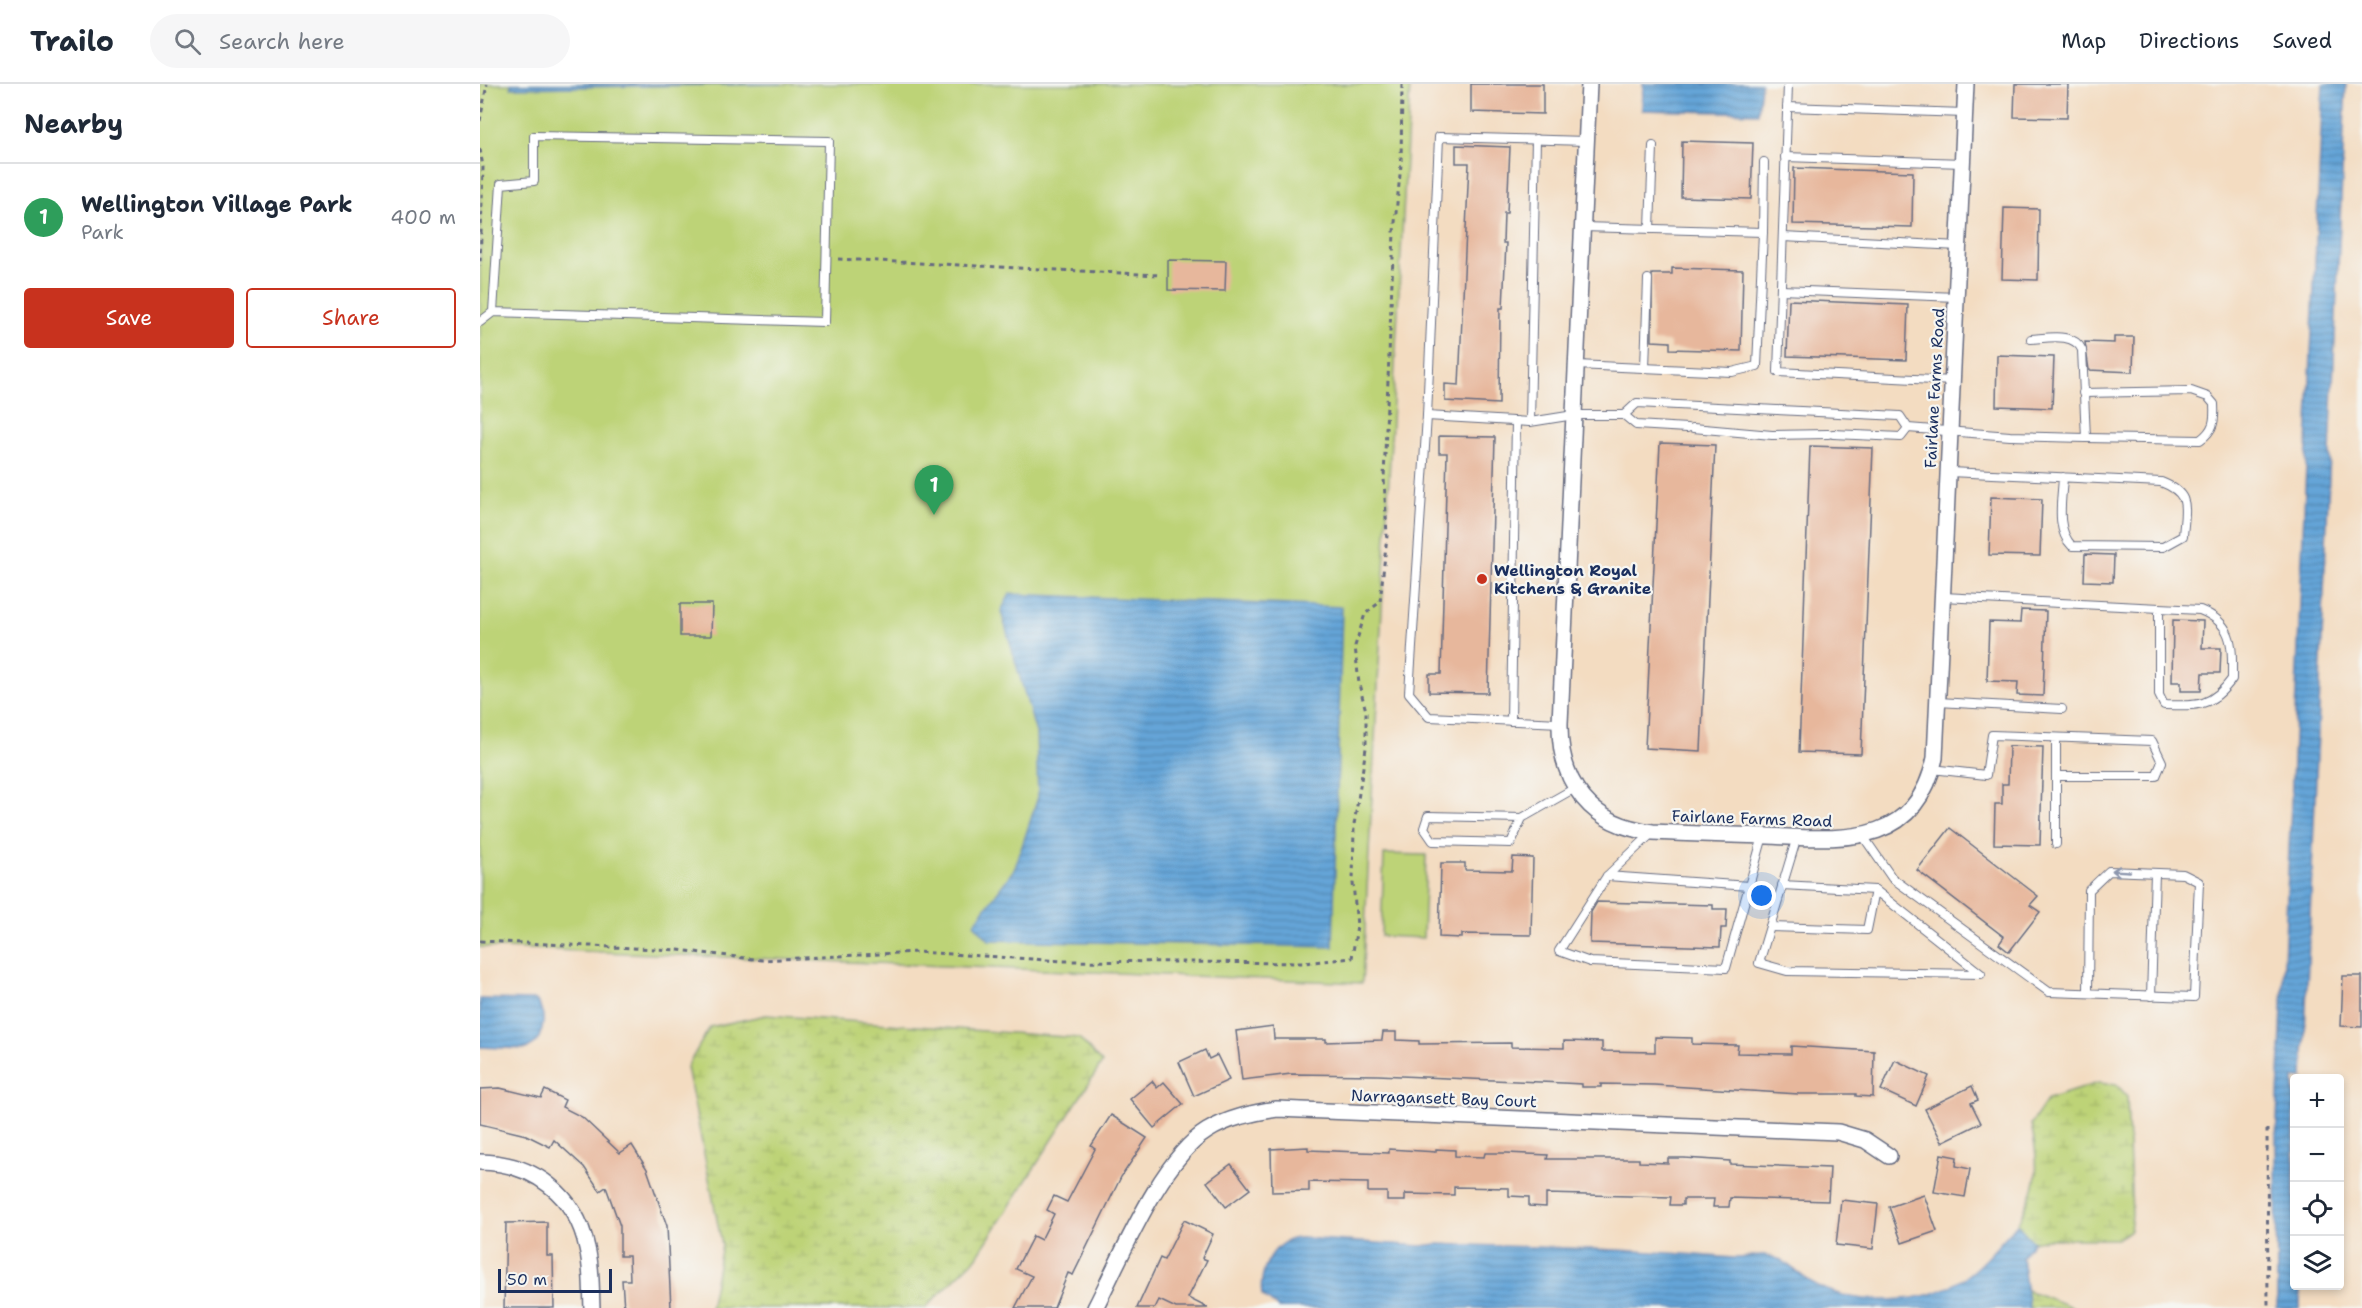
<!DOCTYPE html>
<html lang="en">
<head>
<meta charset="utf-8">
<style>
	body { margin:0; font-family:"Shantell Sans",sans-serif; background:#f6f6f7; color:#1f2937 }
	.controls { position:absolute; right:18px; bottom:18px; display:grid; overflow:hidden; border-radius:6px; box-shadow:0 3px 9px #0003 }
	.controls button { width:54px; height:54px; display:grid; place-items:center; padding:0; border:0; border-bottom:2px solid #e0e1e3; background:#fff; color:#1f2937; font:30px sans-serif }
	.scale { position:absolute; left:18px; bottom:15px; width:114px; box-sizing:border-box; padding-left:6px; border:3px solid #1b2f5e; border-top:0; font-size:16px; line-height:21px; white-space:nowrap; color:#1b2f5e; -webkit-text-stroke:4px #f6f6f2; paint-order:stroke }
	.you { position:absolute; left:1282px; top:812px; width:21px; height:21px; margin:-15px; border:4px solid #fff; border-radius:50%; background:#1a73e8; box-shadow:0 0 0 9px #1a73e833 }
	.badge { display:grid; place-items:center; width:39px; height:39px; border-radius:50%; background:#c8321e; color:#fff; font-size:20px; font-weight:700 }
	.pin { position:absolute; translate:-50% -50px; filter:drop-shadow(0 2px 3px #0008) }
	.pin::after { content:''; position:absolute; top:32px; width:21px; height:18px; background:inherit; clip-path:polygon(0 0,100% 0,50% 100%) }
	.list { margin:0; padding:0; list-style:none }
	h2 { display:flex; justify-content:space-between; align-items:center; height:78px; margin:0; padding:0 24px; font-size:26px }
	h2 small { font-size:20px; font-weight:400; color:#747a83 }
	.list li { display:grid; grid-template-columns:39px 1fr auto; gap:18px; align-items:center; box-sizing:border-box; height:108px; padding:0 24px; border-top:2px solid #e0e1e3 }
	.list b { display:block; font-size:22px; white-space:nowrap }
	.list p { margin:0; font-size:20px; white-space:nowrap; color:#747a83 }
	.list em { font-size:20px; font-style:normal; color:#747a83 }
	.actions { display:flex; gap:12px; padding:18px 24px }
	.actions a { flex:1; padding:14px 0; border:2px solid #c8321e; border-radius:6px; text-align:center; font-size:21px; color:#c8321e }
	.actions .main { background:#c8321e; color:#fff }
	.icon { flex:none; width:33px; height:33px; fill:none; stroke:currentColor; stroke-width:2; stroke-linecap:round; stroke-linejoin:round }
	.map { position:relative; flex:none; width:1882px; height:1224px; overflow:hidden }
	header { display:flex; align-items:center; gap:36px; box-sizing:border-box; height:84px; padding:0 30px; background:#fff; border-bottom:2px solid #e0e1e3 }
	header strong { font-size:28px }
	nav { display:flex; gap:33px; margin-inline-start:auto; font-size:21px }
	.search { width:420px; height:54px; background:#f6f6f7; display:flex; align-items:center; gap:15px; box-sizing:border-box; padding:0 21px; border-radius:33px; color:#747a83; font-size:22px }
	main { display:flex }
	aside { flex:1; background:#fff }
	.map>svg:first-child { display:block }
	.wetland { fill:url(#wetland-marsh); stroke:#6c816a; stroke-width:1.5 }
	.park { fill:#bdd377; stroke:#6c816a; stroke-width:1.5 }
	.water { fill:url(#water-rules); stroke:#406a9b; stroke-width:1.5 }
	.building { fill:#e7b79c }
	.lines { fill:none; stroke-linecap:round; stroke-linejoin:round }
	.service-casing { stroke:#676c81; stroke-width:10 }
	.minor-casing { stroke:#676c81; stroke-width:18 }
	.path { stroke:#676c81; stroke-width:3; stroke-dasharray:4.5 4.5; stroke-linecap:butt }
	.service { stroke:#fff; stroke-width:8 }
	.minor { stroke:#fff; stroke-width:15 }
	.oneway { stroke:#8d97ae }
	.poi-dot { fill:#c8321e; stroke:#f6f6f2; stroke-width:2 }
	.labels { text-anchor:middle; stroke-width:4.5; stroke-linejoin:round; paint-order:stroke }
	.street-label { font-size:16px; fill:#1b2f5e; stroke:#f6f6f2 }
	.poi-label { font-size:16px; font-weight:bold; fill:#1b2f5e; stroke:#f6f6f2; text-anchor:start }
</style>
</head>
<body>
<header>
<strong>Trailo</strong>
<div class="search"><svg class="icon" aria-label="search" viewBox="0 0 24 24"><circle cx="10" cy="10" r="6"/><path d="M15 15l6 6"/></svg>Search here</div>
<nav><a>Map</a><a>Directions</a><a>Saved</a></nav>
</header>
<main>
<aside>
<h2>Nearby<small></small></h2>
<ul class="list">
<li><span class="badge" style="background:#2e9e5b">1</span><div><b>Wellington Village Park</b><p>Park</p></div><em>400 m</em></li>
</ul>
<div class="actions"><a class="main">Save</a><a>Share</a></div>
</aside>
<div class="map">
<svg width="1882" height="1224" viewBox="0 0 1882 1224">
	<defs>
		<pattern id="wetland-marsh" width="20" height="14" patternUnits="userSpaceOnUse" patternTransform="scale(1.5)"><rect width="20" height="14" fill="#bdd377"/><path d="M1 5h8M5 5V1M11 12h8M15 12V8" fill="none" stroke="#a2b569"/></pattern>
		<pattern id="water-rules" width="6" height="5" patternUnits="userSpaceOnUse" patternTransform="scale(1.5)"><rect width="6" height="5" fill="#65a5d8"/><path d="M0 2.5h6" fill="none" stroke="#5287b2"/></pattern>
	</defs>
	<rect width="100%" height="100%" fill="#f6f6f2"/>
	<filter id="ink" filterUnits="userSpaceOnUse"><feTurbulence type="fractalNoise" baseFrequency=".0167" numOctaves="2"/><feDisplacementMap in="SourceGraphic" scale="12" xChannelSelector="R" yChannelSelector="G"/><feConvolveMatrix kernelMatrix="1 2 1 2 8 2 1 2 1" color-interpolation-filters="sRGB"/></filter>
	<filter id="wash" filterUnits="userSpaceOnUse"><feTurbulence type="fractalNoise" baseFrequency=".008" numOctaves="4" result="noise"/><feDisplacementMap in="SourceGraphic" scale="24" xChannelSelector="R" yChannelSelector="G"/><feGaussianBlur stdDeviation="1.35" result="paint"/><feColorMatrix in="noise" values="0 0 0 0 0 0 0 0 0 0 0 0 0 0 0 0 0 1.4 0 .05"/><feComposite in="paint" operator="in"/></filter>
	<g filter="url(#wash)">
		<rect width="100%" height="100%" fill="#f3dcc1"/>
		<g class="wetland">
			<path d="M286,931L599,954L622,979L496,1174L445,1224H230L242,1161L207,983L230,943Z"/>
			<path d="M1618,999L1637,1001L1647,1012L1652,1130L1650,1146L1637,1155H1567L1553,1158L1537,1140C1560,1099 1560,1084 1551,1040L1568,1015Z"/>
			<path d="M1544,1205L1595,1224H1549Z"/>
		</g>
		<g class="park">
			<path d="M0,0H930L882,899L0,863Z"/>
			<path d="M904,770L946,771L943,854L901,852Z"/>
		</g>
		<g class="water">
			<path d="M31,0H302L31,4Z"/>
			<path d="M1163,0H1281L1278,29L1162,26Z"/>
			<path d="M1843,0H1866L1823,994H1814V1202H1820V1224H1797L1796,1058Z"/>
			<path d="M530,510L862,523L853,863L509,856L494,840L535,784L558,713L556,649L521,527Z"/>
			<path d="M0,915L56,916C67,931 64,942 57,958L46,965L0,963Z"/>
			<path d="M1537,1140L1553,1158L1542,1173L1549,1224H798L782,1211C778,1187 794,1154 821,1154L942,1162L957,1160C1055,1163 1155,1165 1253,1174C1262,1175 1274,1170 1284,1171C1305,1174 1315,1188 1331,1198C1358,1214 1392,1218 1423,1215C1481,1210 1502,1179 1537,1140Z"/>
		</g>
		<g id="blocks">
			<g class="building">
				<path d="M991,0H1063V30L991,28Z"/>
				<path d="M1535,0H1588L1587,34L1534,33Z"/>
				<path d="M1202,57L1273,59L1271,115L1201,113Z"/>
				<path d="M976,61L1030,63L1027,129H1024L1023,159H1026L1023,224H1020L1019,320L965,317V300L979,301L989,79H976Z"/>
				<path d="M1314,84L1433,88L1432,143L1313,140Z"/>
				<path d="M1524,124L1559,125L1558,196L1522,195Z"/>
				<path d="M688,176L746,177L745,207L688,206Z"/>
				<path d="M1192,184L1263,186L1261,267L1190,265V258L1172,257V190H1192Z"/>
				<path d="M1309,216L1428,221L1426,276L1307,272Z"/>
				<path d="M1634,253H1654L1653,288L1609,286L1605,258L1634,259Z"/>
				<path d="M1517,271L1574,273L1572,324L1516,322Z"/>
				<path d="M959,352L1015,353L1008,609L949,608V590H961L967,369H959Z"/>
				<path d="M1180,359L1235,361L1221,667L1165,664Z"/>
				<path d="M1330,362L1393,364L1381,670L1319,668Z"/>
				<path d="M1511,413L1562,415L1560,472L1509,471Z"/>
				<path d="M1605,470L1634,471L1633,498L1604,497Z"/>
				<path d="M200,520H232L231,552H200Z"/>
				<path d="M1541,526L1566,527L1563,612L1537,611L1538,598L1507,597L1509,538L1540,539Z"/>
				<path d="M1693,536L1723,537L1722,564H1741L1740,589H1722L1721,607H1701V598H1692Z"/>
				<path d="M1529,662L1563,663L1560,761L1514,760L1515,720H1522V700H1528Z"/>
				<path d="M1470,744L1558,812L1550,821L1560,828L1529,868L1519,860L1524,853L1437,786Z"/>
				<path d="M1033,773L1053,774L1051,851L982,850V854L959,853L961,779H985V786L1032,787Z"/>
				<path d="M1117,818L1233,821V825H1247L1246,844H1241L1240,863L1110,859L1111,828Z"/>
				<path d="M1863,892H1882V943L1861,942Z"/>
				<path d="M793,942L794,955H846V958L902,956L903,948H916V956L939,957V960L1031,959V963L1084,964V957L1122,958V967L1175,968V953L1212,954V960L1258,961L1257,969L1311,970V962L1394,967L1393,1013L1376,1012V1010H1319L1174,1001L1121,1000V1003H1102V1000L1083,999L898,991L811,990L762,996L756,947Z"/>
				<path d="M725,966L729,975L737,971L749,996L714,1012L699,978Z"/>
				<path d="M1415,976L1449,992L1436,1022L1401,1006Z"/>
				<path d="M672,997L677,1004L684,998L703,1020L674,1044L650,1015Z"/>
				<path d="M1492,1002L1498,1016L1491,1019L1501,1039L1462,1058L1445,1025Z"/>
				<path d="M20,1004L61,1014L65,1006L85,1016L82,1023L102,1033L140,1069L152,1061L167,1085L187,1142L191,1224H144L142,1196H150L149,1172H140V1142L126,1103L120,1107L104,1083L74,1056L70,1063L46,1051L0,1040V1005Z"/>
				<path d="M631,1031L667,1054L641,1093L593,1191L588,1189L574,1224H535L552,1192L536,1185L553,1152L561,1156L574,1130L567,1126L574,1112L587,1118L615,1065L611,1062Z"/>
				<path d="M828,1063V1066L880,1068L909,1069V1065L956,1068V1065L975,1066V1072L1004,1073L1005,1069H1027L1068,1071L1067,1075H1159V1078L1188,1079V1074H1204L1250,1077V1080L1350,1084L1348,1117L1250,1114L1249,1123H1233L1234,1115H1203V1121H1190L1191,1113L1066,1110V1123L1049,1122V1113L1029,1112V1104L974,1103V1111L925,1110V1117H907V1108H888V1099L829,1098V1107L792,1108L791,1065Z"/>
				<path d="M1461,1070L1477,1073L1476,1082L1490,1085L1485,1113L1454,1108Z"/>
				<path d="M751,1080L770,1105L746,1123L727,1098Z"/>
				<path d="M1444,1111L1457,1147L1422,1159L1409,1123Z"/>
				<path d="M1361,1116L1398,1120L1393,1165L1356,1161Z"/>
				<path d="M704,1136L733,1150L722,1174L727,1176L708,1214L728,1224H696L679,1216L675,1224H657L680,1174L684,1176Z"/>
				<path d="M67,1138V1172H73L74,1224H24L26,1139Z"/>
			</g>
		</g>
	</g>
	<g filter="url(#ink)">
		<use href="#blocks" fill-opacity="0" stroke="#676c81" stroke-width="1.5"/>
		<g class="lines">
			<defs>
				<g id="service">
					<path d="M1308,0L1298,288L1473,297"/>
					<path d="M1307,23L1485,29"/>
					<path d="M1106,57L959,53L947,332L1050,338L1094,331H1144L1156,341L1207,344"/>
					<path d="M1305,73L1483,79"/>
					<path d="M1170,145L1173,62"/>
					<path d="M1283,148L1284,78"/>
					<path d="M1303,153L1479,162"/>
					<path d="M1301,206L1477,213"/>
					<path d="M0,238L13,228L345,238L349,57L54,52V97L21,100L13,228"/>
					<path d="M1096,281L1252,288L1277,282L1283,148L1102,143"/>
					<path d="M1165,284L1168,195"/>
					<path d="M1603,309L1711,307L1728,313L1734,320C1735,337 1734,346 1720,356L1606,354"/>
					<path d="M1144,331L1157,319L1420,332L1428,344L1530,352L1606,354L1602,266C1594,248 1568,254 1551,255"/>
					<path d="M947,332L929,609L949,633L1080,639"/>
					<path d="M1050,338L1056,55"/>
					<path d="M1213,344L1292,351L1348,350"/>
					<path d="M1353,350L1421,353L1428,344"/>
					<path d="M1469,388L1681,398C1712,410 1705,423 1703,452L1683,463L1592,462C1575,445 1582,416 1583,393"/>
					<path d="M1463,513L1720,526C1755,540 1752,563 1752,595C1732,623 1717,622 1684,621L1679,611V524"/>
					<path d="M1458,618L1582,625"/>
					<path d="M1031,637L1036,337"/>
					<path d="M1452,685L1506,691L1512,651L1672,657L1682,678L1676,692H1576V654"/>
					<path d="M1042,734L1031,759L953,757L944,744L948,732L1042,734L1095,704"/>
					<path d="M1172,749L1127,792L1079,867L1110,878L1246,884L1283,752"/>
					<path d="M1383,752L1412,794L1569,908L1714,913L1719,798L1703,790L1629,787L1609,806L1608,909"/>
					<path d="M1576,760V692"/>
					<path d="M1127,792L1269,802"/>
					<path d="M1302,801L1395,806L1501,890L1307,887L1279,879L1317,753"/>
					<path d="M1290,843L1387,846L1395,806"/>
					<path d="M1671,912L1675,789"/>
				</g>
				<g id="minor">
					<path d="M1109,0L1080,639C1079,700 1112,742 1173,748C1212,750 1250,751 1288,752C1361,755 1435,765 1455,674L1486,0"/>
					<path d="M0,1078C53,1079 96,1110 107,1164C112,1183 111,1204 112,1224"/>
					<path d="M615,1224C641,1174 680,1076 727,1047C748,1034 772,1029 797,1025L1358,1048L1385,1056L1409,1072"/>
				</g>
			</defs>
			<use href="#service" class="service-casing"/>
			<use href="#minor" class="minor-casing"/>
			<g class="path">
				<path d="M0,37L7,0"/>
				<path d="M0,65L3,83L0,182"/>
				<path d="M358,175L680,191"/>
				<path d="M0,857L198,866L282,876L438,868L583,877L824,879L872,874L877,842L873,799L874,741L886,664V627L879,600L875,562L885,530L900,518L907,452L904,394L914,148L921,81L922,0"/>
				<path d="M1787,1045L1788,1224"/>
			</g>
			<use href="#service" class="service"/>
			<use href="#minor" class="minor"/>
		</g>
		<defs><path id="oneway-shaft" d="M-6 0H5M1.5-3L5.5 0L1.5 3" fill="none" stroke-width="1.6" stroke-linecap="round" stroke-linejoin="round" transform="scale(1.5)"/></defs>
		<use class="oneway" href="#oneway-shaft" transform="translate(1641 787) rotate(-177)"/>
	</g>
	<circle class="poi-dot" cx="1002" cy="495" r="6"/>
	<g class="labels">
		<g class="street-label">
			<text transform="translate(1454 304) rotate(-87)" y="6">Fairlane Farms Road</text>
			<text transform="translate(1272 734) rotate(2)" y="6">Fairlane Farms Road</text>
			<text transform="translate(964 1014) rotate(2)" y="6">Narragansett Bay Court</text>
		</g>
		<g class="poi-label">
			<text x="1014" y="492">Wellington Royal<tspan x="1014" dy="18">Kitchens &amp; Granite</tspan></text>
		</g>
	</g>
</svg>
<div class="controls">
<button>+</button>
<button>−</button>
<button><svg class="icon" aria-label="locate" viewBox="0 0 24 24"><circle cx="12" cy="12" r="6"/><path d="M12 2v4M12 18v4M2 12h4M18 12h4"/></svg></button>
<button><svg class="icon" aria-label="layers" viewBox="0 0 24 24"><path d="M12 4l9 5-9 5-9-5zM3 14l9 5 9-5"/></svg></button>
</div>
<div class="scale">50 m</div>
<div class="you"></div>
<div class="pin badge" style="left:454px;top:431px;background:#2e9e5b">1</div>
</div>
</main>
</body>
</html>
